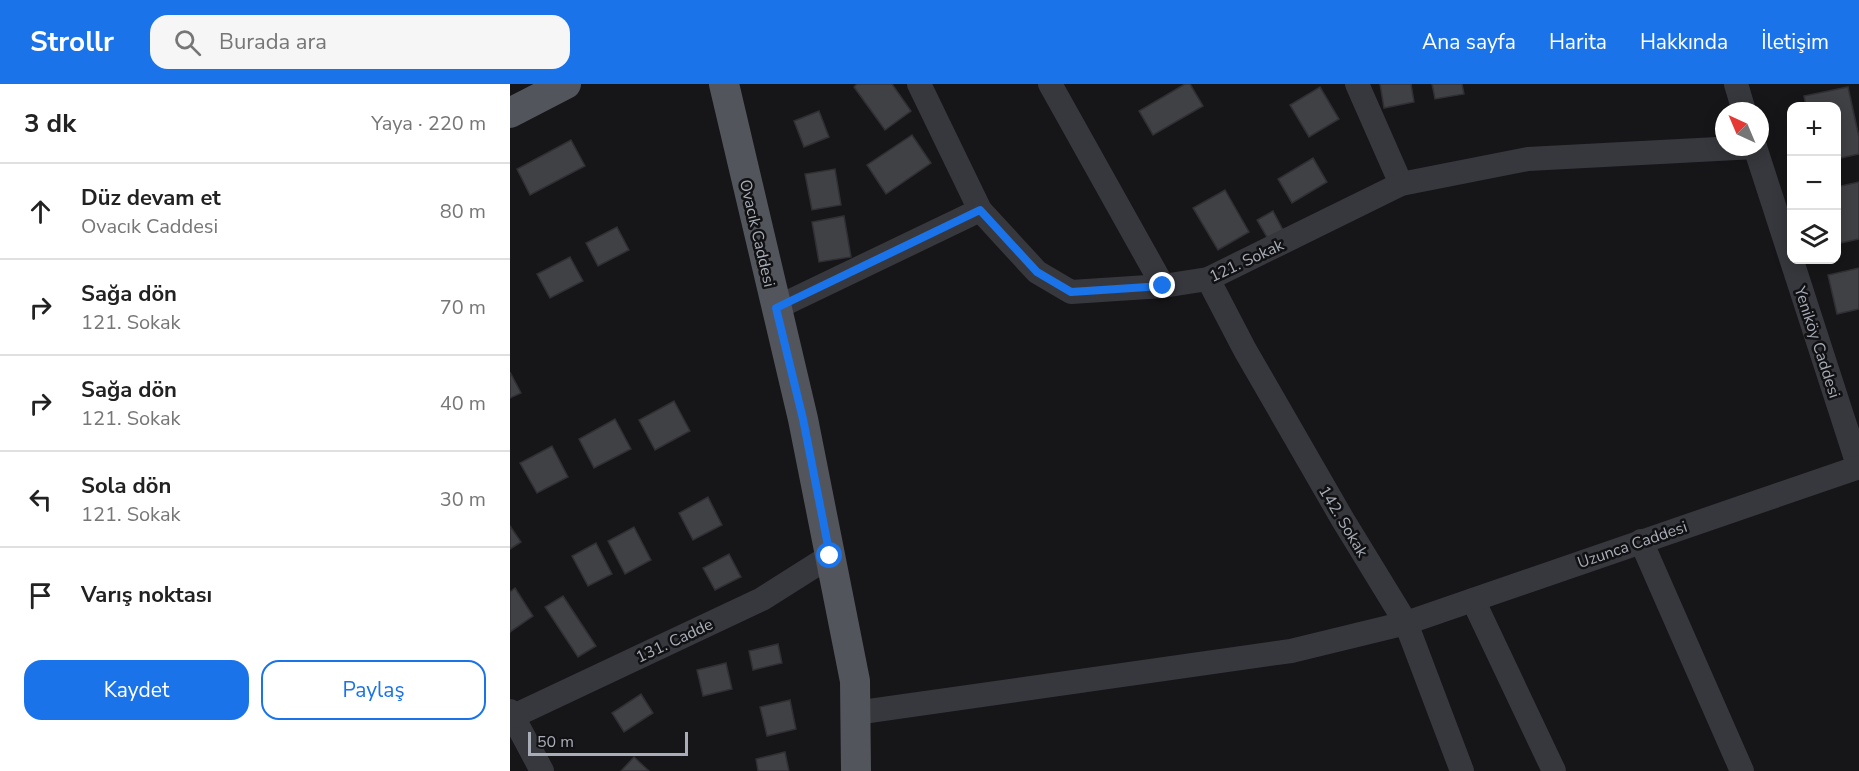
<!DOCTYPE html>
<html lang="tr">
<head>
<meta charset="utf-8">
<style>
	body { margin:0; font-family:"Nunito Sans",sans-serif; background:#f6f6f6; color:#222 }
	.controls { position:absolute; right:18px; top:18px; display:grid; overflow:hidden; border-radius:12px; box-shadow:0 3px 15px #0003 }
	.controls button { width:54px; height:54px; display:grid; place-items:center; padding:0; border:0; border-bottom:2px solid #e0e0e0; background:#fff; color:#222; font:30px sans-serif }
	.compass { position:absolute; left:1205px; top:18px; width:54px; height:54px; border-radius:50%; background:#fff; box-shadow:0 3px 15px #0003; rotate:316deg }
	.scale { position:absolute; left:18px; bottom:15px; width:160px; box-sizing:border-box; padding-left:6px; border:3px solid #a8adb8; border-top:0; font-size:16px; line-height:21px; white-space:nowrap; color:#a8adb8; -webkit-text-stroke:4px #111113; paint-order:stroke }
	.stop { position:absolute; width:18px; height:18px; margin:-14px; border:4px solid #1a73e8; border-radius:50%; background:#fff }
	.stop.end { background:#1a73e8; border-color:#fff; box-shadow:0 2px 6px #0008 }
	.list { margin:0; padding:0; list-style:none }
	h2 { display:flex; justify-content:space-between; align-items:center; height:78px; margin:0; padding:0 24px; font-size:26px }
	h2 small { font-size:20px; font-weight:400; color:#767676 }
	.list li { display:grid; grid-template-columns:39px 1fr auto; gap:18px; align-items:center; box-sizing:border-box; height:96px; padding:0 24px; border-top:2px solid #e0e0e0 }
	.list b { display:block; font-size:22px; white-space:nowrap }
	.list p { margin:0; font-size:20px; white-space:nowrap; color:#767676 }
	.list em { font-size:20px; font-style:normal; color:#767676 }
	.actions { display:flex; gap:12px; padding:18px 24px }
	.actions a { flex:1; padding:14px 0; border:2px solid #1a73e8; border-radius:18px; text-align:center; font-size:21px; color:#1a73e8 }
	.actions .main { background:#1a73e8; color:#fff }
	.icon { flex:none; width:33px; height:33px; fill:none; stroke:currentColor; stroke-width:2; stroke-linecap:round; stroke-linejoin:round }
	.map { position:relative; flex:none; width:1349px; height:687px; overflow:hidden }
	header { display:flex; align-items:center; gap:36px; box-sizing:border-box; height:84px; padding:0 30px; background:#1a73e8; color:#fff }
	header strong { font-size:28px }
	nav { display:flex; gap:33px; margin-inline-start:auto; font-size:21px }
	.search { width:420px; height:54px; background:#f6f6f6; display:flex; align-items:center; gap:15px; box-sizing:border-box; padding:0 21px; border-radius:18px; color:#767676; font-size:22px }
	main { display:flex }
	aside { flex:1; background:#fff }
	.map>svg:first-child { display:block }
	.building { fill:#404145; stroke:#303034; stroke-width:1.5 }
	.lines { fill:none; stroke-linecap:round; stroke-linejoin:round }
	.minor { stroke:#37383d; stroke-width:24 }
	.major { stroke:#53555c; stroke-width:30 }
	.route { stroke:#1a73e8; stroke-width:8 }
	.labels { text-anchor:middle; stroke-width:5; stroke-linejoin:round; paint-order:stroke }
	.street-label { font-size:16px; fill:#a8adb8; stroke:#111113 }
</style>
</head>
<body>
<header>
<strong>Strollr</strong>
<div class="search"><svg class="icon" aria-label="search" viewBox="0 0 24 24"><circle cx="10" cy="10" r="6"/><path d="M15 15l6 6"/></svg>Burada ara</div>
<nav><a>Ana sayfa</a><a>Harita</a><a>Hakkında</a><a>İletişim</a></nav>
</header>
<main>
<aside>
<h2>3 dk<small>Yaya · 220 m</small></h2>
<ul class="list">
<li><svg class="icon" aria-label="ahead" viewBox="0 0 24 24"><path d="M12 20V5M6 11l6-6 6 6"/></svg><div><b>Düz devam et</b><p>Ovacık Caddesi</p></div><em>80 m</em></li>
<li><svg class="icon" aria-label="right" viewBox="0 0 24 24"><path d="M7 20v-9h11M14 6l5 5-5 5"/></svg><div><b>Sağa dön</b><p>121. Sokak</p></div><em>70 m</em></li>
<li><svg class="icon" aria-label="right" viewBox="0 0 24 24"><path d="M7 20v-9h11M14 6l5 5-5 5"/></svg><div><b>Sağa dön</b><p>121. Sokak</p></div><em>40 m</em></li>
<li><svg class="icon" aria-label="left" viewBox="0 0 24 24"><path d="M17 20v-9H6M10 6l-5 5 5 5"/></svg><div><b>Sola dön</b><p>121. Sokak</p></div><em>30 m</em></li>
<li><svg class="icon" aria-label="arrive" viewBox="0 0 24 24"><path d="M6 21V4h12l-3 4 3 4H6"/></svg><div><b>Varış noktası</b></div></li>
</ul>
<div class="actions"><a class="main">Kaydet</a><a>Paylaş</a></div>
</aside>
<div class="map">
<svg width="1349" height="687" viewBox="0 0 1349 687">
	<rect width="100%" height="100%" fill="#161618"/>
	<g class="building">
		<path d="M347,0H382L401,27L375,46L344,3Z"/>
		<path d="M675,0H680L693,22L643,51L629,27Z"/>
		<path d="M870,0H901L904,18L874,24Z"/>
		<path d="M922,0H952L954,10L925,15Z"/>
		<path d="M810,3L829,35L799,53L780,21Z"/>
		<path d="M1338,3L1349,53V70L1326,75V22H1296L1294,12Z"/>
		<path d="M309,27L319,53L294,63L284,37Z"/>
		<path d="M402,51L421,79L376,110L357,81Z"/>
		<path d="M61,56L75,82L20,111L7,85Z"/>
		<path d="M803,74L817,98L782,119L768,95Z"/>
		<path d="M325,85L331,121L302,126L295,90Z"/>
		<path d="M1349,98V155L1326,160V103Z"/>
		<path d="M715,106L739,148L708,166L683,124Z"/>
		<path d="M763,127L773,146L758,155L747,136Z"/>
		<path d="M334,132L341,173L309,178L302,138Z"/>
		<path d="M107,143L119,166L88,182L76,159Z"/>
		<path d="M60,173L73,197L40,214L27,190Z"/>
		<path d="M1349,184V225L1327,230L1318,191Z"/>
		<path d="M0,288L11,309L0,314Z"/>
		<path d="M164,317L180,347L145,366L129,336Z"/>
		<path d="M105,335L121,365L84,384L69,355Z"/>
		<path d="M42,362L58,393L27,409L10,379Z"/>
		<path d="M198,413L212,441L183,456L169,429Z"/>
		<path d="M0,442L11,458L0,465Z"/>
		<path d="M124,443L141,476L115,490L98,457Z"/>
		<path d="M86,459L102,490L78,502L62,472Z"/>
		<path d="M219,470L231,493L205,506L193,484Z"/>
		<path d="M5,504L23,532L0,548V508Z"/>
		<path d="M53,512L86,562L68,573L35,523Z"/>
		<path d="M268,560L272,579L243,586L239,567Z"/>
		<path d="M216,579L222,605L193,612L187,586Z"/>
		<path d="M131,610L143,629L114,648L102,629Z"/>
		<path d="M280,616L286,645L257,652L250,623Z"/>
		<path d="M275,668L279,687H248L246,675Z"/>
		<path d="M124,673L139,687H111Z"/>
	</g>
	<g class="lines">
		<g class="minor">
			<path d="M409,0L470,126"/>
			<path d="M540,0L653,202"/>
			<path d="M847,0L891,100"/>
			<path d="M1226,0L1234,27"/>
			<path d="M1245,63L1349,384"/>
			<path d="M698,195L735,266L833,436L896,539L952,687"/>
			<path d="M266,224L470,126L527,188L561,208L653,202L698,195L891,100L1018,75L1245,63"/>
			<path d="M1131,457L1232,687"/>
			<path d="M963,516L1044,687"/>
			<path d="M0,627L32,687"/>
			<path d="M345,629L781,567L896,539L1349,383"/>
			<path d="M4,632L252,515L320,472"/>
		</g>
		<g class="major">
			<path d="M214,0L293,335L345,597L346,687"/>
			<path d="M0,29L56,0"/>
		</g>
	</g>
	<g class="lines">
		<path class="route" d="M320,472L293,335L266,224L470,126L527,188L561,208L653,202"/>
	</g>
	<g class="labels">
		<g class="street-label">
			<text transform="translate(248 149) rotate(77)" y="6">Ovacık Caddesi</text>
			<text transform="translate(736 176) rotate(-25)" y="6">121. Sokak</text>
			<text transform="translate(1308 258) rotate(72)" y="6">Yeniköy Caddesi</text>
			<text transform="translate(834 437) rotate(59)" y="6">142. Sokak</text>
			<text transform="translate(1122 460) rotate(-19)" y="6">Uzunca Caddesi</text>
			<text transform="translate(164 556) rotate(-25)" y="6">131. Cadde</text>
		</g>
	</g>
</svg>
<div class="controls">
<button>+</button>
<button>−</button>
<button><svg class="icon" aria-label="layers" viewBox="0 0 24 24"><path d="M12 4l9 5-9 5-9-5zM3 14l9 5 9-5"/></svg></button>
</div>
<svg class="compass" viewBox="-18 -18 36 36"><path d="M0-13l5 13h-10z" fill="#e53935"/><path d="M0 13l5-13h-10z" fill="#767676"/></svg>
<div class="scale">50 m</div>
<div class="stop" style="left:320px;top:472px"></div>
<div class="stop end" style="left:653px;top:202px"></div>
</div>
</main>
</body>
</html>
